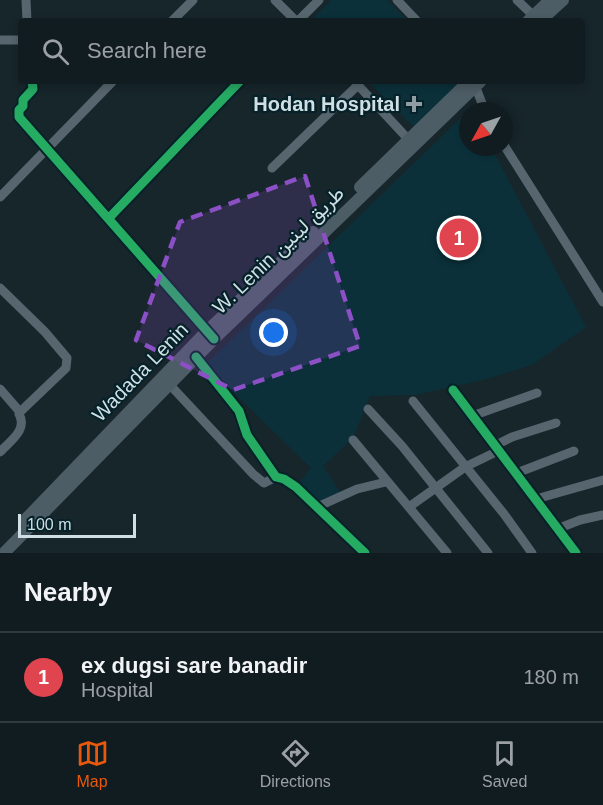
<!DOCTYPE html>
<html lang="en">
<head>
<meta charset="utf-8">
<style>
	body { margin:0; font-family:Helvetica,Vazirmatn,sans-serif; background:#1e292d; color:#f1f3f6 }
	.compass { position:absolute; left:459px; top:102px; width:54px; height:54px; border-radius:50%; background:#111c20; box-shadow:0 3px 9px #0003; rotate:230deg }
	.scale { position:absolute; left:18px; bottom:15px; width:118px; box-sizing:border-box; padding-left:6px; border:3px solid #cfdfe4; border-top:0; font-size:16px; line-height:21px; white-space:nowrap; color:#cfdfe4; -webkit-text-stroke:4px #052129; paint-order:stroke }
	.you { position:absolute; left:274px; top:333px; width:21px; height:21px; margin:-15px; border:4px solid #fff; border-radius:50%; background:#1a73e8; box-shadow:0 0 0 9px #1a73e833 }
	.badge { display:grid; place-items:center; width:39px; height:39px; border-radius:50%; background:#ea580c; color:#fff; font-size:20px; font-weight:700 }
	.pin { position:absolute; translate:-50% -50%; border:3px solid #fff; box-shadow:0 2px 6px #0006 }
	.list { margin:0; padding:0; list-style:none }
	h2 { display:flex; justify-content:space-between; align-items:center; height:78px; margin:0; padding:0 24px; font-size:26px }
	h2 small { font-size:20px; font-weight:400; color:#9ca1a5 }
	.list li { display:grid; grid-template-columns:39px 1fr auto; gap:18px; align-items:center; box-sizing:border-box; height:90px; padding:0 24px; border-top:2px solid #303a3e }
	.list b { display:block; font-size:22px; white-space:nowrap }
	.list p { margin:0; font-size:20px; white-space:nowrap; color:#9ca1a5 }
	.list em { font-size:20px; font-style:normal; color:#9ca1a5 }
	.icon { flex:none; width:33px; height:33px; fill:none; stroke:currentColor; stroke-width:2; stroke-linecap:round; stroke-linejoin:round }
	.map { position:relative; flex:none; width:603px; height:553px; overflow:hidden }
	.search { position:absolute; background:#111c20; box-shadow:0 3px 9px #0003; left:18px; right:18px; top:18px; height:66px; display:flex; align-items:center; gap:15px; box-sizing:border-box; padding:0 21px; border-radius:6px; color:#9ca1a5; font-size:22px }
	.sheet { height:168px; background:#111c20 }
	nav { display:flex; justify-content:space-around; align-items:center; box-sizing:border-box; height:84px; border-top:2px solid #303a3e; background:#111c20; font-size:16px; color:#9ca1a5 }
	nav a { display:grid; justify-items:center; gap:3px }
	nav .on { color:#ea580c }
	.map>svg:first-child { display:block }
	.built { fill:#0b303a }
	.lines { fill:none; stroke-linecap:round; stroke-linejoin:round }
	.minor { stroke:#57656e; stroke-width:9 }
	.secondary { stroke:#4d5d66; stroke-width:12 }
	.cycleway-casing { stroke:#052129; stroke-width:13 }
	.cycleway { stroke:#26ab63; stroke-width:9 }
	.marked { fill:#8c50c6; fill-opacity:0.2; stroke:#8c50c6; stroke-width:4.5; stroke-dasharray:12 8; stroke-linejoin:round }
	.poi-dot { fill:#8f9ea3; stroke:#052129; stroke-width:2 }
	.labels { text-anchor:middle; stroke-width:4.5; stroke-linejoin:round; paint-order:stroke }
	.poi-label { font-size:20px; font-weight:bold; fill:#cfdfe4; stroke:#052129; text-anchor:end }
	.street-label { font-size:20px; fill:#cfdfe4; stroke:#052129 }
</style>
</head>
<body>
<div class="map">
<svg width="603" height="553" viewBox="0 0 603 553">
	<rect width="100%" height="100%" fill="#17262b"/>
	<g class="built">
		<path d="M332,0H387L408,21H310Z"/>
		<path d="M368,81H460L415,128Z"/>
		<path d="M467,112L468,147H491L586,327L532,365L483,380L415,395L370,396L353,438L323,466L340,492L318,503L298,485L311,468L205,365Z"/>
	</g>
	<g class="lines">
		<g class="minor">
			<path d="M26,0L27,21"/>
			<path d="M275,0L296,21"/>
			<path d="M397,0L417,21"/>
			<path d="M517,0L537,19"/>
			<path d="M172,21L193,0"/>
			<path d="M298,21L319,0"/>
			<path d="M0,40H21"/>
			<path d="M32,81L33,89L23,100V106L19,110V117L211,335"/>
			<path d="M356,83L409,140"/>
			<path d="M474,83L485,111"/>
			<path d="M504,145L603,302"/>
			<path d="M272,168L358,85"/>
			<path d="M0,197L113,81"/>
			<path d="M109,218L240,81"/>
			<path d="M0,288L45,332L67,358L66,368L20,412"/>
			<path d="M196,357L239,411L247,435L276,477L284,479L296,487L365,553"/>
			<path d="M170,385L253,474L264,483L276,477"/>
			<path d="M0,389L20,412L19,414C28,430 10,441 0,452"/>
			<path d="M453,390L576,553"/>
			<path d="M413,401L504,514L532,553"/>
			<path d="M368,409L402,446L488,553"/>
			<path d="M472,416L537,393"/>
			<path d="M353,440L447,553"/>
			<path d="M494,446L512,437L556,423"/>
			<path d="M514,474L574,451"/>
			<path d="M536,499L603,480"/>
			<path d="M317,507L357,489L386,482"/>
			<path d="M409,507L465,467L498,451"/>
			<path d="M557,529L580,520L603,515"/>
		</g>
		<g class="secondary">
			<path d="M528,21L550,0"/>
			<path d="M540,21L563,0"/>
			<path d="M360,187L469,81"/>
			<path d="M24,521L207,331L313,232"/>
			<path d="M4,553L214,339L481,81"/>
		</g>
		<defs>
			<g id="cycleway">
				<path d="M32,81L33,89L23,100V106L19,110V117L214,339"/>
				<path d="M109,218L240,81"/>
				<path d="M196,357L239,411L247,435L276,477L284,479L296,487L365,553"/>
				<path d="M453,390L576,553"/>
			</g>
		</defs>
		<use href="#cycleway" class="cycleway-casing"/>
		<use href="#cycleway" class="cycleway"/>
	</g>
	<path class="marked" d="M305,176L360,346L233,390L136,340L180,222Z"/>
	<path class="poi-dot" d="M411 95h6v6h6v6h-6v6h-6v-6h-6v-6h6z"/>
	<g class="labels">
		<g class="poi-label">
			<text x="400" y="111">Hodan Hospital</text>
		</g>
		<g class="street-label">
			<text transform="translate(278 250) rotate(-44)" y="7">W. Lenin طريق لينين</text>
			<text transform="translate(140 372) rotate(-46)" y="7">Wadada Lenin</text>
		</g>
	</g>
</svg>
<svg class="compass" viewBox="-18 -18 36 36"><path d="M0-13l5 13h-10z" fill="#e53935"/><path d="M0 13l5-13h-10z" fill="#9ca1a5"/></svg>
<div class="scale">100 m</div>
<div class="you"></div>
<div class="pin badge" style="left:459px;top:238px;background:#e0444e">1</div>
<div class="search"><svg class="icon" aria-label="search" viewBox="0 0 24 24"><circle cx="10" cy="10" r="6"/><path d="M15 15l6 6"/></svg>Search here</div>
</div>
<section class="sheet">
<h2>Nearby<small></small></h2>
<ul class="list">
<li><span class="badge" style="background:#e0444e">1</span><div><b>ex dugsi sare banadir</b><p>Hospital</p></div><em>180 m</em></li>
</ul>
</section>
<nav>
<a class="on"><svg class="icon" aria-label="map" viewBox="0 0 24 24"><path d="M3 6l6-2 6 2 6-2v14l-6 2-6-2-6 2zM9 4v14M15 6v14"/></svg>Map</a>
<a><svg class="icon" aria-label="directions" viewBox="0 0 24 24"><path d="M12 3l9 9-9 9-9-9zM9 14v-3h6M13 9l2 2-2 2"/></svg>Directions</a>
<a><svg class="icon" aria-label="saved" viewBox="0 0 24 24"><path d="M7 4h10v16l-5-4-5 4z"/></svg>Saved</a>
</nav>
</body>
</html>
